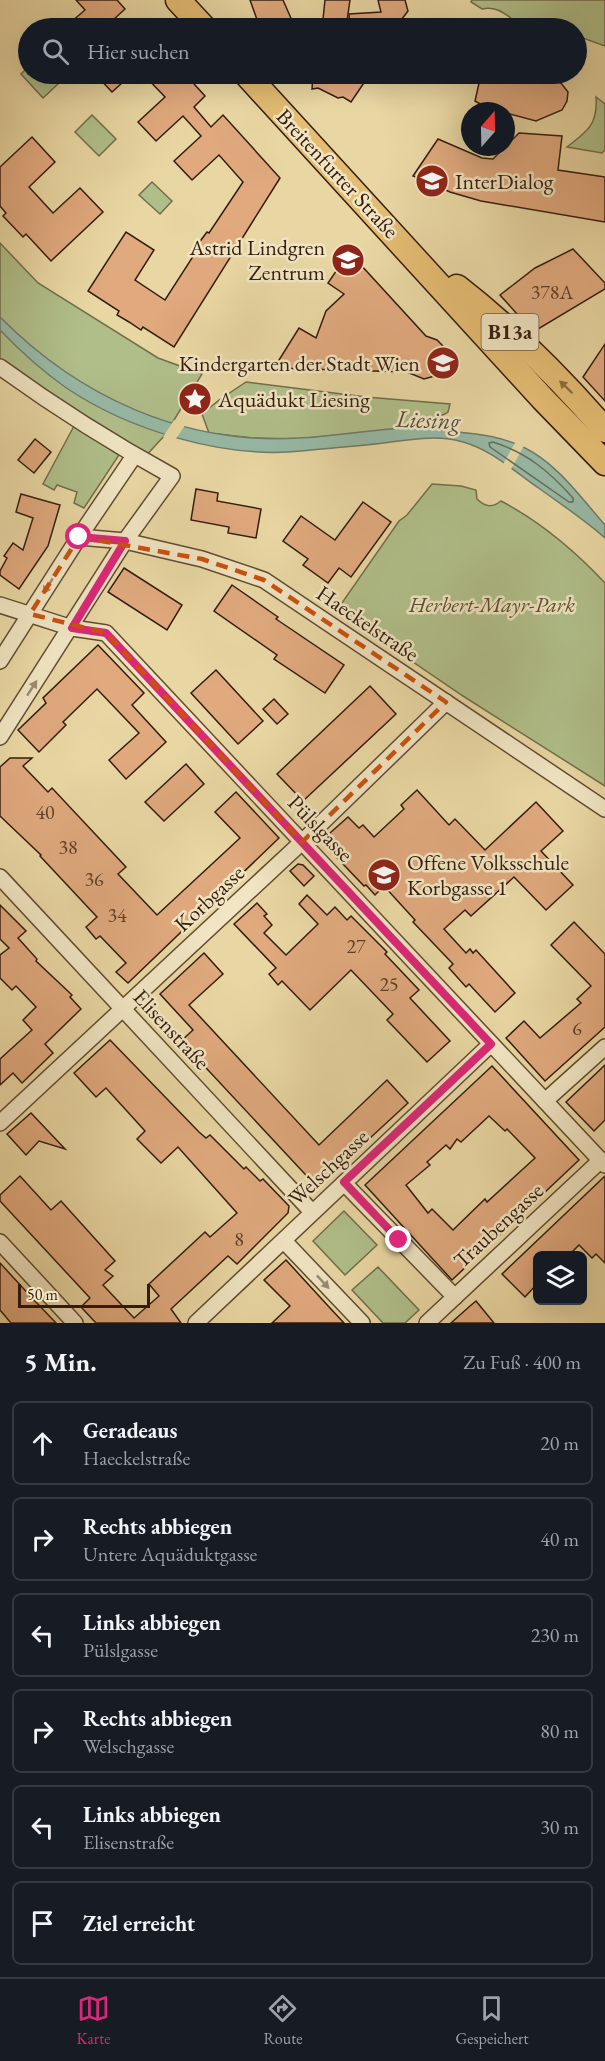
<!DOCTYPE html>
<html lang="de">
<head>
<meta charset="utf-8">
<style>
	body { margin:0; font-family:"EB Garamond",serif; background:#20242c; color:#f1f3f6 }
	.controls { position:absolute; right:18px; bottom:18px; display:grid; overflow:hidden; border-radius:9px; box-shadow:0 6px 24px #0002 }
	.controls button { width:54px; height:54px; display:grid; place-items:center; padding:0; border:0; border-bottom:2px solid #363941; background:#171b24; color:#f1f3f6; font:30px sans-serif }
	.compass { position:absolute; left:461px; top:102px; width:54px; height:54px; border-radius:50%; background:#171b24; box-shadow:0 6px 24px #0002; rotate:20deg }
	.scale { position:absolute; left:18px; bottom:15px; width:132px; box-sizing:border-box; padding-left:6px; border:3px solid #341d0d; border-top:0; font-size:16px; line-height:21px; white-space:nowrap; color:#341d0d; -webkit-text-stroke:4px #f1e5c3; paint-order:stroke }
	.stop { position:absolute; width:18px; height:18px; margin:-14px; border:4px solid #db2777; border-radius:50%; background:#fff }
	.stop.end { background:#db2777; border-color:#fff; box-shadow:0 2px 6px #0008 }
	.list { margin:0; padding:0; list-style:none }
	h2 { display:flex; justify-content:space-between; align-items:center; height:78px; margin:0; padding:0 24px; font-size:26px }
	h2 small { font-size:20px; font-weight:400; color:#9ea1a6 }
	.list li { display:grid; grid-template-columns:39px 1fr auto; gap:18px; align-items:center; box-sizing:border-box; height:84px; margin:0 12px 12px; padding:0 12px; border:2px solid #363941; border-radius:9px }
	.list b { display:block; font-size:22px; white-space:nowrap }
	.list p { margin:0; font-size:20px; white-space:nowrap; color:#9ea1a6 }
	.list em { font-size:20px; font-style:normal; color:#9ea1a6 }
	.icon { flex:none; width:33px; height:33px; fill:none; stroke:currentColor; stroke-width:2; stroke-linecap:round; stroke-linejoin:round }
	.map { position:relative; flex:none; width:605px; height:1323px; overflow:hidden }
	.search { position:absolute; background:#171b24; box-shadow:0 6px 24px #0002; left:18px; right:18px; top:18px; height:66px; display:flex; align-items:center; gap:15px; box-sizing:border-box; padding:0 21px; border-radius:33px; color:#9ea1a6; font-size:22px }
	.sheet { height:654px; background:#171b24 }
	nav { display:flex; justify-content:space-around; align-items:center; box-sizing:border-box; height:84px; border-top:2px solid #363941; background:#171b24; font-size:16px; color:#9ea1a6 }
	nav a { display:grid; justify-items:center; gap:3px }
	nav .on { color:#db2777 }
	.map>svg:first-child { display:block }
	.green { fill:#b0bf8a; stroke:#726e4c; stroke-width:1.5 }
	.water { fill:#97baa7; stroke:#6f7b69; stroke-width:1.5 }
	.pier { fill:#e9d7a3 }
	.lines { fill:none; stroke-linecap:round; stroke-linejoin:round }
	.shore { stroke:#666c5a; stroke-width:1.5 }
	.building { fill:#e0a97e; stroke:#341d0d; stroke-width:1.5; fill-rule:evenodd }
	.minor-casing { stroke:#614c32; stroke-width:18 }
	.primary-casing { stroke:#341d0d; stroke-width:27 }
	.minor { stroke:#f1e5c3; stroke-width:15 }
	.primary { stroke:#e4bc72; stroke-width:24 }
	.oneway { fill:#8c6c40 }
	.oneway2 { fill:#9c8b71 }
	.route { stroke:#db2777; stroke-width:8 }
	.marked { fill:none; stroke:#cd500c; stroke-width:4.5; stroke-dasharray:12 8; stroke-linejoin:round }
	.labels { text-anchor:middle; stroke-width:5; stroke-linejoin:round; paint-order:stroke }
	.number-label { font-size:20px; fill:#5f4029 }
	.shield { fill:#f1e5c3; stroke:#6d5944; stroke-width:1.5 }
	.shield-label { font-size:21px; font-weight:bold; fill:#341d0d }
	.street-label { font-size:22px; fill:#341d0d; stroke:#f1e5c3 }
	.poi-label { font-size:22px; fill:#341d0d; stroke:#f1e5c3; text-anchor:start }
	.park-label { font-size:22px; font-style:italic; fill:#594e32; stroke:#f1e5c3 }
	.water-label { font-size:24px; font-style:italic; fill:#524c3b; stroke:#f1e5c3 }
</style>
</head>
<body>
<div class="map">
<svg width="605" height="1323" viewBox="0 0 605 1323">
	<rect width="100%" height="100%" fill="#e9d7a3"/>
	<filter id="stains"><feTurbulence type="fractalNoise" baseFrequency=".00333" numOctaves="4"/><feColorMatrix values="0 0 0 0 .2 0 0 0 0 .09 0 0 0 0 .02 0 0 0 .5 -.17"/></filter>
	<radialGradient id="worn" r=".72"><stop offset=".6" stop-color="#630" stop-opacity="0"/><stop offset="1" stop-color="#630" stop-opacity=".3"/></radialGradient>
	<g class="green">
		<path d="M472,0H605V46L577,36L576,28C563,28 541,32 529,28C511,23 502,4 482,9L471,2Z"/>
		<path d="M28,67V74H49L59,83L43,98L21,74Z"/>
		<path d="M596,97L605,104V150L602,153L567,147C588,131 598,124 596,97Z"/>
		<path d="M92,115L116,139L99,156L75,132Z"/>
		<path d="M152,182L172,201L160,214L139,195Z"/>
		<path d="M0,243L38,283L158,358L202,374L165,435L142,460L65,414L0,359Z"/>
		<path d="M246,382L366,397L450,404L448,412L445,414L413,424L412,428L297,439L253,438L209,433L202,414L219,400Z"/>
		<path d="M74,426L119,455L84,508L74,503L77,492L57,485L54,490L43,484Z"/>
		<path d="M432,484L461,486L476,490L477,499C485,507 492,508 501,501C541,522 574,550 605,583V786L463,696L337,610L399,521L407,515Z"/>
		<path d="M344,1211L377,1245L345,1275L313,1241Z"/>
		<path d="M378,1267L419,1310L405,1323H383L352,1290Z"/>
	</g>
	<path class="water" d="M0,317C79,397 184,445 298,438C339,436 380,428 421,427C433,427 445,431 457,432C481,434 502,437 523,447C557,463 581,498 605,525V538C585,520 562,505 540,489C515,472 492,450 463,442C440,435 414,439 391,442C361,446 331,448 301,451C224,459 128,430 65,387C41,370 20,351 0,330Z"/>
	<g class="pier">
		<path d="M174,420L186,424L175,440L163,437Z"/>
		<path d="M516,441L525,444L510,471L502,466Z"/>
	</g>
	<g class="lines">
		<path class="shore" d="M493,442C527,453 549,471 573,498V502H569L490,447L489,443Z"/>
	</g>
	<g class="building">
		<path d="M76,0H117L125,9L113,20L120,28H64L85,10Z"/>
		<path d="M250,0H283L294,25L285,28H260Z"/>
		<path d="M325,0H350L347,21L323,19Z"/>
		<path d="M378,0H405L408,11L395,28H350L349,14L381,12Z"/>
		<path d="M95,74H132L112,92Z"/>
		<path d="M143,74H185L205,96L194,107L211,127L223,115L280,178L174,347L143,327L141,330L129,322L117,315L119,311L88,291L126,232L154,250L135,280L165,300L194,255L201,240L207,232L209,233L243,182L219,155L192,180L174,161L201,136L183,116L156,141L138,122L165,97Z"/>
		<path d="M313,74H370L351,102L343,97L338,98L318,88L312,89Z"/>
		<path d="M481,74H545L561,83L568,92L567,101L562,110L536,121L506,113V111L489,109L475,101Z"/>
		<path d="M519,133L562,136L558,170L605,177V222L481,201L450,192L413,176L438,139L482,158L493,159Z"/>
		<path d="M32,137L55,162L29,187L53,213L80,188L103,212L51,261L26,234L23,237L3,216L6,213L0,206V167Z"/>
		<path d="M573,249L605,283V289L533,332L500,295L535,268Z"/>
		<path d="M349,252L426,336L437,340L442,345L447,352L448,359L447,367L442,374L424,379L407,372L274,368L299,328L316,338L326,311L344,294L328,283Z"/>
		<path d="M605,344V401L583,377Z"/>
		<path d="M35,439L51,452L34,473L18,460Z"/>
		<path d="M196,489L218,493L217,501L261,509L256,538L228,533L229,527L191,520Z"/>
		<path d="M21,494L60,505L48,546L19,589L0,575V571L7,558L4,556L13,543L23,550L33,518L16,512Z"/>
		<path d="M363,502L391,522L351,577L339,568L328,583L303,565L308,559L283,541L301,516L335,540Z"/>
		<path d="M124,568L182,605L167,630L108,592Z"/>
		<path d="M232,585L278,617L276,619L344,665L325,693L274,659L277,655L214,611Z"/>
		<path d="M98,645L144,693L132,705L166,742L126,779L109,760L139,733L97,689L63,722L66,725L39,752L18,730L46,703L43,698Z"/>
		<path d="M216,670L263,721L238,744L191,693Z"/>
		<path d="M370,686L396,714L303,801L277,774Z"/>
		<path d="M274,699L288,714L277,724L263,709Z"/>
		<path d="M10,758H32L23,766L48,792L52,788L126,867L118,874L157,915L240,838L215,812L236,792L279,838L128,983L116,972L126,963L100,936L96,939L86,927L97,917L40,856L41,855L0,816V767Z"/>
		<path d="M186,764L204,784L164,821L145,802Z"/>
		<path d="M417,790L449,825L455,819L485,850L536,802L563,831L541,851L573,885L546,910L514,877L471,916L465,910L444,929L466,953L470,949L473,953L476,950L515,993L495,1012L469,984L466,987L449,968L453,964L413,922L415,920L384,886L375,895L366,885L364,886L321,841L348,817L359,828L363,825L374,837L404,809L401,805Z"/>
		<path d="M298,864L303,865L314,876L304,886L290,871Z"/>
		<path d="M307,895L327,915L335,907L347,920L351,916L387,952L385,954L419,990L410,998L450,1041L427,1062L387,1020L393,1014L351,970L310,1010L282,981L278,985L269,974L276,968L234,924L257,903L267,914L264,916L272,925L264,933L286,955L318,924L299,904Z"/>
		<path d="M0,905L26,931L18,938L37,959L36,961L72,995L70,997L81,1009L45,1044L53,1053L22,1083L13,1073L0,1085V1059L32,1030L23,1020L36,1007L16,986L12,990L0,978V955L9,948L0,939Z"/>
		<path d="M574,922L605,954V1027L545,1081L506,1038L524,1021L540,1038L581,1003L577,999L591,986L551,945Z"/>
		<path d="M204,953L223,974L189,1005L319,1145L387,1080L408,1103L317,1187L181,1041L193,1030L160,994Z"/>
		<path d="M110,1040L199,1132L206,1138L210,1135L244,1169L246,1167L260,1181L263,1179L289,1206L288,1213L237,1264L228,1256L171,1309L181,1323H96L81,1307L90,1298L0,1201V1195L20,1176L51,1210L61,1201L115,1261L105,1270L113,1276L103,1285L134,1318L159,1296L149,1284L205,1232L210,1237L237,1213L178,1147L161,1163L137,1139L145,1131L106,1088L96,1097L74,1073Z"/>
		<path d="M605,1065V1120L594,1131L566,1102Z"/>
		<path d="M492,1066L579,1160L452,1280L365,1185ZM489,1116L505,1131L507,1129L535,1158L487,1202L485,1199L453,1230L432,1209L428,1213L406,1185L430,1165L427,1162L446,1145L450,1149L457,1139L461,1142Z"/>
		<path d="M31,1113L65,1149L39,1141L26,1155L7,1134Z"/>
		<path d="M605,1176V1263L596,1254L592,1258L579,1245L568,1256H537V1284L525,1297L502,1274Z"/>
		<path d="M286,1260L330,1308L344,1323H272L290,1306L264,1280Z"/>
		<path d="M0,1263L34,1300L56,1323H11L0,1310Z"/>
		<path d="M476,1301L494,1323H451L470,1306Z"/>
	</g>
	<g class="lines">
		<defs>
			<g id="minor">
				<path d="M0,367C55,407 112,443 172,476L125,541L0,737"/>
				<path d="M79,537L125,541L202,559L264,580L605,809"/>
				<path d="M0,605L72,628L106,633L605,1165"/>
				<path d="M0,661L79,537L134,456"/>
				<path d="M0,877L312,1212"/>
				<path d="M545,1101L605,1047"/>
				<path d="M0,1123L302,842L446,702"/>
				<path d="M344,1183L455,1297"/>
				<path d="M284,1241L362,1323"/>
				<path d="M0,1242L75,1323"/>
				<path d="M196,1323L491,1044"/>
				<path d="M427,1323L601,1160"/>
			</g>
			<g id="primary">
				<path d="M178,0L204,28"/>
				<path d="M246,74L542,398L605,463"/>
				<path d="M457,287C511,329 560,378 605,430"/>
			</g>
		</defs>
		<use href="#minor" class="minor-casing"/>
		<use href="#primary" class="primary-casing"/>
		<use href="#minor" class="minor"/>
		<use href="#primary" class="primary"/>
	</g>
	<defs><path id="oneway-solid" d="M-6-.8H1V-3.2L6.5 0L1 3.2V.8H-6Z" transform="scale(1.5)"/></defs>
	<use class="oneway" href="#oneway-solid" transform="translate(566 387) rotate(-136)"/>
	<g class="oneway2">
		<use href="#oneway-solid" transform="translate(48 586) rotate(122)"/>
		<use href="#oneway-solid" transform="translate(32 688) rotate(-57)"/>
		<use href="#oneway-solid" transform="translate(323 1282) rotate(47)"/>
	</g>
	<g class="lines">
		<path class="route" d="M79,537L125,541L72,628L106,633L491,1044L344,1182L399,1240"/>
	</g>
	<path class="marked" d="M79,537L202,559L264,580L446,702L302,842L106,633L30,614Z"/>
	<defs>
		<symbol id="school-disc" viewBox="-11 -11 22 22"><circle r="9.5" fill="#8f2418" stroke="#f1e5c3"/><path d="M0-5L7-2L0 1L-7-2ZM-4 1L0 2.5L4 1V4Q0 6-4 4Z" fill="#fff"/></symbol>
		<symbol id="sight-disc" viewBox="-11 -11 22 22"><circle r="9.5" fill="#8f2418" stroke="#f1e5c3"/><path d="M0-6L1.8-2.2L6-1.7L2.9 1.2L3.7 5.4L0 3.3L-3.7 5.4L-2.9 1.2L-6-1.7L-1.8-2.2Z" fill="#fff"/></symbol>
	</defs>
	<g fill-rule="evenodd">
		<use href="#school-disc" x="413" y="162" width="38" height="38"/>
		<use href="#school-disc" x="329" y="241" width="38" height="38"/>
		<use href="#school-disc" x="424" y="344" width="38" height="38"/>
		<use href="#sight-disc" x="176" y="380" width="38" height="38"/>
		<use href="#school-disc" x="365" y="856" width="38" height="38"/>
	</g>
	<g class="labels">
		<g class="number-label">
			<text x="552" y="299">378A</text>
			<text x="45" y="819">40</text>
			<text x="68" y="854">38</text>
			<text x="94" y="886">36</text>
			<text x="117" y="922">34</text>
			<text x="356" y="953">27</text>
			<text x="389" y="991">25</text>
			<text x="577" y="1035">6</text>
			<text x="239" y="1246">8</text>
		</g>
		<rect class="shield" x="481.5" y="314" width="57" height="36" rx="4.5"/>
		<g class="shield-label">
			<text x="510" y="339">B13a</text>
		</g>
		<g class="street-label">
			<text transform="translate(338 173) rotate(47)" y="8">Breitenfurter Straße</text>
			<text transform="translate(368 623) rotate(34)" y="8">Haeckelstraße</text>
			<text transform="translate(321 828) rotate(46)" y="8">Pülslgasse</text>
			<text transform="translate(209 898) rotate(-43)" y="8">Korbgasse</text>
			<text transform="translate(172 1029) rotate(47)" y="8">Elisenstraße</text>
			<text transform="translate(328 1167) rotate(-43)" y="8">Welschgasse</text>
			<text transform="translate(498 1225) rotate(-43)" y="8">Traubengasse</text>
		</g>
		<g class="poi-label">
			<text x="455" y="189">InterDialog</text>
			<text x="325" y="255" text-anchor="end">Astrid Lindgren<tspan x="325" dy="25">Zentrum</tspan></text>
			<text x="420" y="371" text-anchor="end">Kindergarten der Stadt Wien</text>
			<text x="218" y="407">Aquädukt Liesing</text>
			<text x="407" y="870">Offene Volksschule<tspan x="407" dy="25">Korbgasse 1</tspan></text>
		</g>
		<g class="park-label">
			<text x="492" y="612">Herbert-Mayr-Park</text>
		</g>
		<g class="water-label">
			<text transform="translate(428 420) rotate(2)" y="8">Liesing</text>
		</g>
	</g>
	<rect width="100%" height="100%" filter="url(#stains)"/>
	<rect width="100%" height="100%" fill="url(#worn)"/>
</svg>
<div class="controls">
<button><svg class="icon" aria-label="layers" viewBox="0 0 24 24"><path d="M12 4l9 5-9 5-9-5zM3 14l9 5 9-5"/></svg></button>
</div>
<svg class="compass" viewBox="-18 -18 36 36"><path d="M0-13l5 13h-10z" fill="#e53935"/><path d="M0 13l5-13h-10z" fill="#9ea1a6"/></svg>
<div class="scale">50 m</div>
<div class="stop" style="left:79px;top:537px"></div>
<div class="stop end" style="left:399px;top:1240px"></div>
<div class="search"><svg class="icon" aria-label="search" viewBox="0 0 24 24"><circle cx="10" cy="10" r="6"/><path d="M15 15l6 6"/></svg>Hier suchen</div>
</div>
<section class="sheet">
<h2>5 Min.<small>Zu Fuß · 400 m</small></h2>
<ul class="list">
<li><svg class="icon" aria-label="ahead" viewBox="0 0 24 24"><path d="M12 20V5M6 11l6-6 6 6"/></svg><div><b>Geradeaus</b><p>Haeckelstraße</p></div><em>20 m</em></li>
<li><svg class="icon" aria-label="right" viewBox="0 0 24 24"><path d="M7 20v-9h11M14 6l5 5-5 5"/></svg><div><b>Rechts abbiegen</b><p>Untere Aquäduktgasse</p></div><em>40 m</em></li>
<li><svg class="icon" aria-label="left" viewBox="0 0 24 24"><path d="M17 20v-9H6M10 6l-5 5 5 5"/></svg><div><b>Links abbiegen</b><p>Pülslgasse</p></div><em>230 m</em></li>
<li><svg class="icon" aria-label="right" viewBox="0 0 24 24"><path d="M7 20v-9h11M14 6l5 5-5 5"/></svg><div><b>Rechts abbiegen</b><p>Welschgasse</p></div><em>80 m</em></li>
<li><svg class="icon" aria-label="left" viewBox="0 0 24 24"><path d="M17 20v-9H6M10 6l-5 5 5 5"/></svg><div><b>Links abbiegen</b><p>Elisenstraße</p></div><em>30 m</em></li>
<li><svg class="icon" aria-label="arrive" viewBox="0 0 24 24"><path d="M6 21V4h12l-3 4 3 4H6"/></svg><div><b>Ziel erreicht</b></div></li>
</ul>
</section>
<nav>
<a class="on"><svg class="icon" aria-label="map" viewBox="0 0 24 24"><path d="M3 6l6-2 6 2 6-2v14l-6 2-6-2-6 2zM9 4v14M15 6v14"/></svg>Karte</a>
<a><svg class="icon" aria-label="directions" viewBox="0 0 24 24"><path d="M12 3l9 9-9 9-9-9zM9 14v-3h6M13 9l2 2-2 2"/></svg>Route</a>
<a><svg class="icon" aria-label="saved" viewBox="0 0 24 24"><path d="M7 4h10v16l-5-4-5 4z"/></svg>Gespeichert</a>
</nav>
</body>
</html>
